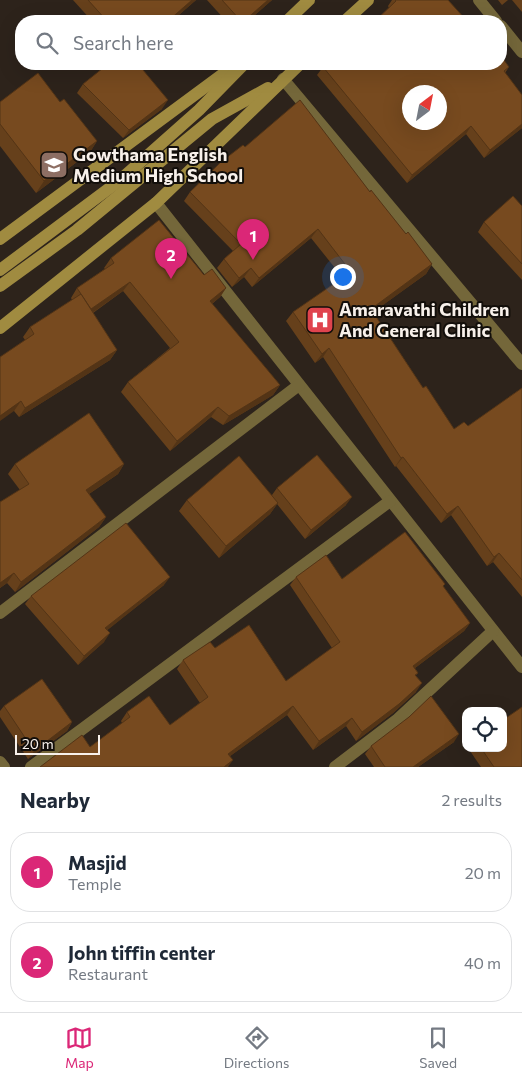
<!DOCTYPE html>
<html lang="en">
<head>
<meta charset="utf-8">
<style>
	body { margin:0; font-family:Commissioner,sans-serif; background:#f6f6f7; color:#1f2937 }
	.controls { position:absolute; right:15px; bottom:15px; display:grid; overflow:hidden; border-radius:10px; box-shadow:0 5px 20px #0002 }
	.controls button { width:45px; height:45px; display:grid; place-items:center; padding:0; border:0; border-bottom:1px solid #e0e1e3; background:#fff; color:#1f2937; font:25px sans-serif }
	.compass { position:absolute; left:402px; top:85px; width:45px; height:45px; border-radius:50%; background:#fff; box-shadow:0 5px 20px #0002; rotate:32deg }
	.scale { position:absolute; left:15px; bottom:12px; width:85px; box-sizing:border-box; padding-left:5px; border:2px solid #f8f1eb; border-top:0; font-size:14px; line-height:18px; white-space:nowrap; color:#f8f1eb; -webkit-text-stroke:4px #120e0a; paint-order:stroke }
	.you { position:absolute; left:342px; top:276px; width:18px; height:18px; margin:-12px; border:4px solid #fff; border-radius:50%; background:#1a73e8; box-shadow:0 0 0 8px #1a73e833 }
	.badge { display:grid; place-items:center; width:32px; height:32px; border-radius:50%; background:#db2777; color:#fff; font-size:16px; font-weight:700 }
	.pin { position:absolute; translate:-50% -41px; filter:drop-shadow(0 1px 2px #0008) }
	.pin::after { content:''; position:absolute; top:26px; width:18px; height:15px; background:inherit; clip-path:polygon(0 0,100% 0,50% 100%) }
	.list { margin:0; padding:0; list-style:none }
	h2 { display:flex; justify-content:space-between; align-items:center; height:65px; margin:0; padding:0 20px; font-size:21px }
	h2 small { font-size:16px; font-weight:400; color:#747a83 }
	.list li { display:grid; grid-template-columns:32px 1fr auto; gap:15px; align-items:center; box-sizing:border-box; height:80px; margin:0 10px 10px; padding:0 10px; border:1px solid #e0e1e3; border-radius:20px }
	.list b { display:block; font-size:19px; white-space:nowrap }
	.list p { margin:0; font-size:16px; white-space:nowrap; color:#747a83 }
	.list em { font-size:16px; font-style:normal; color:#747a83 }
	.icon { flex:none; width:28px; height:28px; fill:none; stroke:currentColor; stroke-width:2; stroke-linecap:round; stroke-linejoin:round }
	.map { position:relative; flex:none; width:522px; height:767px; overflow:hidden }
	.search { position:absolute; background:#fff; box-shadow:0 5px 20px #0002; left:15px; right:15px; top:15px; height:55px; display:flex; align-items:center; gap:12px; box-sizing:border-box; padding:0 18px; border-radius:20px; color:#747a83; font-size:19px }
	.sheet { height:245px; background:#fff }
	nav { display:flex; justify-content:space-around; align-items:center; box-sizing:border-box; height:70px; border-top:1px solid #e0e1e3; background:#fff; font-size:14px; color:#747a83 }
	nav a { display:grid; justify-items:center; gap:2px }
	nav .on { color:#db2777 }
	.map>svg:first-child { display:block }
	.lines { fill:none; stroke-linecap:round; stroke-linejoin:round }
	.street { stroke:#74673a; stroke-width:12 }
	.secondary { stroke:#a08b40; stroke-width:12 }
	.wall { fill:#66401b }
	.shaded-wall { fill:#533416 }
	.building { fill:#774a1f; stroke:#533416; fill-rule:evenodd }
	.labels { text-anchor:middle; stroke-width:4; stroke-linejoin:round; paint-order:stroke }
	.poi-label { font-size:18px; font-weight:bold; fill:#f8f1eb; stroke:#120e0a; text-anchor:start }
</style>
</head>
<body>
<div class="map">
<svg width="522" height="767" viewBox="0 0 522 767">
	<rect width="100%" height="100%" fill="#2d231b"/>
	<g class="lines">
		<g class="street">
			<path d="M479,0L496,21"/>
			<path d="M501,26L522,52"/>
			<path d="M283,79L522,364"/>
			<path d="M156,203L522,667"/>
			<path d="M0,613L299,385"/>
			<path d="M0,762L4,767"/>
			<path d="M31,767L390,501"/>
			<path d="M335,767L398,719L493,631"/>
		</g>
		<g class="secondary">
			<path d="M287,21L309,0"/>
			<path d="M345,21L368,0"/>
			<path d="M0,239L231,68"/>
			<path d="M0,270L119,181L199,110L244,64"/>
			<path d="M0,286L77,230L212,119L268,88"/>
			<path d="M0,328L156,203L300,64"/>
		</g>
	</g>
	<g class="wall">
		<path d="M73,0H196L172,21H92Z"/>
		<path d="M207,0H272L248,21H226Z"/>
		<path d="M392,0H448L389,8L388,6Z"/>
		<path d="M498,0H508L502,5Z"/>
		<path d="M512,0H522V12Z"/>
		<path d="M323,67H509L505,73L522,95V128L484,158L466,134L407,183L317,75Z"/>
		<path d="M83,84L162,109L123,138L77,93Z"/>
		<path d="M0,102H60L97,141L90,152L36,193L0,146Z"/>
		<path d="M245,147L370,192L432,264L426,274L373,312L423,388L454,429L468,426L522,388V597L493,562L487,566L451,515L441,523L396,466L395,467L323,357L315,363L286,321L293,312L343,278L311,238L252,287L244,277L232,287L217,268L224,259L233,251L184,201L190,192Z"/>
		<path d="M522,206V280L478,232L484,222Z"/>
		<path d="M111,258L204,275L226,288L220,297L212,304L280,385L273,395L223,425L211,417L170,451L121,392L128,382L170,348L123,291L93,313L117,350L110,360L19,417L14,411L25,340L23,337L30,327L72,300L71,298L77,288L105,269L104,268Z"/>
		<path d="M15,464H124L118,474L89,494L106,517L99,527L15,592L7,583L0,588V502L20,490L8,474Z"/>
		<path d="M277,488L346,505L305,539L277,504L270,514L219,558L179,511L187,500L272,495Z"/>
		<path d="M296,577L342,579L443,587L470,623L464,631L415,668L418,673L416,675V692L393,713L356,741L346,726L313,750L287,715L230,756L90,747L122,723L121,721L127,712L170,725L200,703L177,669L183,660L215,648L286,681L332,648L290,585Z"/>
		<path d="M164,585L107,630L104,642L78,665L25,604L31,596Z"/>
		<path d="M4,706L72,722L67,731L28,759L0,717V711Z"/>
		<path d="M454,742L418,767H374L365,754L371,746Z"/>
		<path d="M468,748H503L522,767H481Z"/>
	</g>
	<g class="shaded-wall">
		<path d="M192,0H196L172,21H168Z"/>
		<path d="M268,0H272L248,21H244Z"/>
		<path d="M168,100L162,109L123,138L129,130Z"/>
		<path d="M522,124V128L484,158L490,150Z"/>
		<path d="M471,126L466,134L407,183L412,175Z"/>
		<path d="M97,141L90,152L36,193L44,181Z"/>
		<path d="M318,229L311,238L252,287L259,278Z"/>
		<path d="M432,264L426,274L365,318L371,309Z"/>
		<path d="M251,268L244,277L232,287L239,278Z"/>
		<path d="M130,282L123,291L85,318L91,309Z"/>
		<path d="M226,288L220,297L203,311L210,301Z"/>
		<path d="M329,348L323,357L315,363L322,354Z"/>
		<path d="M117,350L110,360L19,417L25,408Z"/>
		<path d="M280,385L273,395L223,425L229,416Z"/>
		<path d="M21,401L14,411L0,421V416Z"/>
		<path d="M218,407L211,417L170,451L177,441Z"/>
		<path d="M403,457L396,466L395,467L401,458Z"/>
		<path d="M124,464L118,474L80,500L86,490Z"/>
		<path d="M352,497L346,505L305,539L311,530Z"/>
		<path d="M278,503L270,514L219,558L226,546Z"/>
		<path d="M458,506L451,515L441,523L447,514Z"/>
		<path d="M106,517L99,527L15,592L21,582Z"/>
		<path d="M499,553L493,562L487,566L494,557Z"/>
		<path d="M14,573L7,583L0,588V583Z"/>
		<path d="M170,577L164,585L100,636L105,628Z"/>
		<path d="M470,623L464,631L407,674L413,666Z"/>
		<path d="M110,633L104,642L78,665L84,656Z"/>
		<path d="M422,683L416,692L393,713L356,741L362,732Z"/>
		<path d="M293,706L287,715L222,762L228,754Z"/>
		<path d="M352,718L346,726L313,750L319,741Z"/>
		<path d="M72,722L67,731L28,759L34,751Z"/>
		<path d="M459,734L454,742L418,767H413Z"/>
		<path d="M233,760L228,767H224Z"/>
	</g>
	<g class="building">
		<path d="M88,0H192L168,21H107Z"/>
		<path d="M222,0H268L244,21H241Z"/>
		<path d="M395,0H448L467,21H375L396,1Z"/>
		<path d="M501,56L509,67L504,71L522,95V124L490,150L471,126L412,175L323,67L327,64H501ZM410,92H440V122H410Z"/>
		<path d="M108,64H138L168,100L129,130L83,84Z"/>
		<path d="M38,73L60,102L64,99L97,141L44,181L0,124V102Z"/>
		<path d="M300,100L370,192L371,190L406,234L408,232L432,264L371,309L423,388L426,386L454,429L464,422L468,426L522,388V580L499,553L494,557L458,506L447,514L403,457L401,458L329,348L322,354L293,312L351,272L318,229L259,278L251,268L239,278L224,259L241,244L190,192L221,162L243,145L245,147Z"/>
		<path d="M513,196L522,206V264L484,222Z"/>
		<path d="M159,220L204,275L212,269L226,288L210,301L280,385L229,416L218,407L177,441L128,382L179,342L130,282L91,309L77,288L114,263L111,258Z"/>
		<path d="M81,294L117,350L25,408L21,401L0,416V357L34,334L30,327Z"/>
		<path d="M89,413L124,464L86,490L106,517L21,582L14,573L0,583V502L29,484L15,464Z"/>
		<path d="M317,455L352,497L311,530L277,488Z"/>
		<path d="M239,456L278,503L226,546L187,500Z"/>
		<path d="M126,523L170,577L105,628L110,633L84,656L31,596Z"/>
		<path d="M405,532L445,584L443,586L470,623L413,666L418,673L415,675L422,683L399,704L362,732L352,718L319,741L293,706L228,754L233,760L224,767H40L82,735L90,747L130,717L127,712L149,696L170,725L208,697L183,660L210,642L215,648L249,625L286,681L340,642L296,577L326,555L342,579Z"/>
		<path d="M42,679L72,722L34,751L4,706Z"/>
		<path d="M431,696L459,734L413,767H385L371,746L409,717Z"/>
		<path d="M522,707V767H494L481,748H503V720Z"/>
	</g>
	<defs>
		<symbol id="school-square" viewBox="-11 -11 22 22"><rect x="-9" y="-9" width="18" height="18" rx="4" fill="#8d6e63" stroke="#120e0a"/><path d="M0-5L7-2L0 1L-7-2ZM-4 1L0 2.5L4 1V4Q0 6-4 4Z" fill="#fff"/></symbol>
		<symbol id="hospital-square" viewBox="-11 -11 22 22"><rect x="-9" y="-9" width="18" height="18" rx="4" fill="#e0444e" stroke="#120e0a"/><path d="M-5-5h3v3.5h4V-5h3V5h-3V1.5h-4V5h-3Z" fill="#fff"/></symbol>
	</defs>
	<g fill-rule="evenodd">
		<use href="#school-square" x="38" y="149" width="32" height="32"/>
		<use href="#hospital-square" x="304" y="304" width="32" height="32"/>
	</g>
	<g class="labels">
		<g class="poi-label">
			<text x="73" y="161">Gowthama English<tspan x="73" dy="21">Medium High School</tspan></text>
			<text x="339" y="316">Amaravathi Children<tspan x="339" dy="21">And General Clinic</tspan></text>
		</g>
	</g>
</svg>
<div class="controls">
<button><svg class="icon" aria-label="locate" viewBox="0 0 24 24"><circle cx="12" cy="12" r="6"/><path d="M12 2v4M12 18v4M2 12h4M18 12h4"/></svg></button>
</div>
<svg class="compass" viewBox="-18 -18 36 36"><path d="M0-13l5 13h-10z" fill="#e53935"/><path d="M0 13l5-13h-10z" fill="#747a83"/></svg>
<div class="scale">20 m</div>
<div class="you"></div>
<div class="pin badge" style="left:253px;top:260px">1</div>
<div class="pin badge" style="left:171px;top:279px">2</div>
<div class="search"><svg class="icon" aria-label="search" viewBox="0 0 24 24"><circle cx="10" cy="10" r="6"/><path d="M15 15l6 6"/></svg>Search here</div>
</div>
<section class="sheet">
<h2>Nearby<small>2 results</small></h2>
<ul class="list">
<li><span class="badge">1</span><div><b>Masjid</b><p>Temple</p></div><em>20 m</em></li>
<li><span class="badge">2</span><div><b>John tiffin center</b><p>Restaurant</p></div><em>40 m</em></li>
</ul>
</section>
<nav>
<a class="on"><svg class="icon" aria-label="map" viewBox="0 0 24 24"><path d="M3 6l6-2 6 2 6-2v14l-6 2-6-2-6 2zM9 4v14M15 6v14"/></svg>Map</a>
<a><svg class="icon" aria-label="directions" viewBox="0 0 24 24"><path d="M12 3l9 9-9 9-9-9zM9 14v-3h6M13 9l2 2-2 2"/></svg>Directions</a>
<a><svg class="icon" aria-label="saved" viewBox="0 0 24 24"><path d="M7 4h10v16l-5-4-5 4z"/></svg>Saved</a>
</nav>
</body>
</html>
